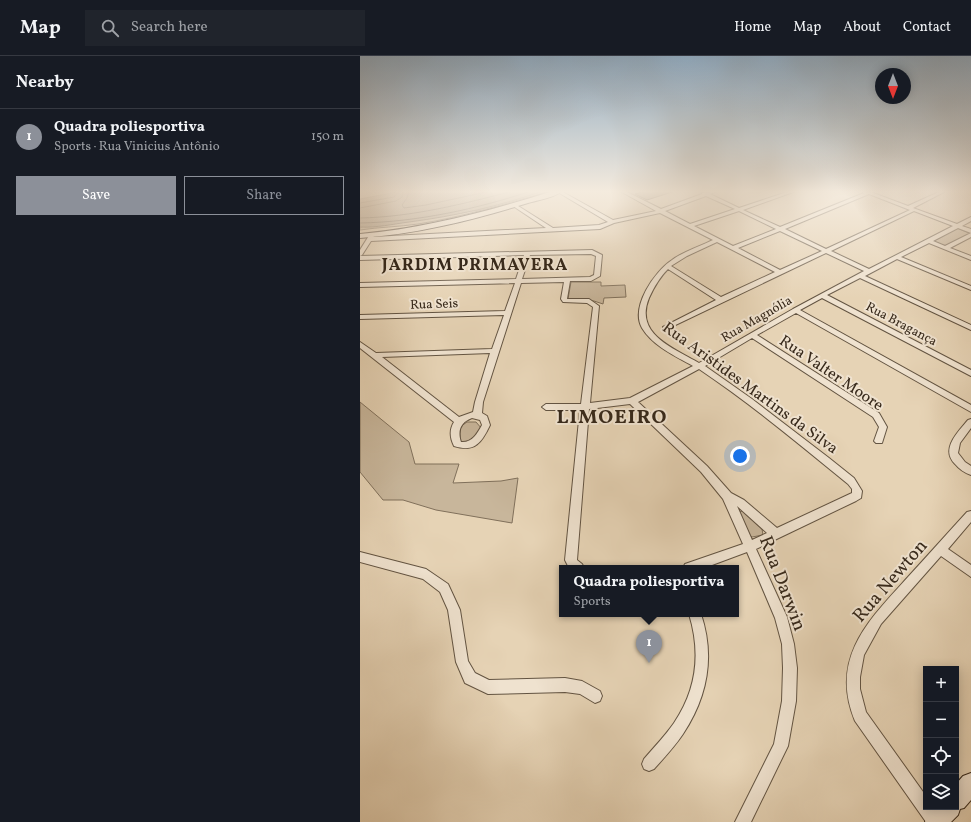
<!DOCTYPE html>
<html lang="en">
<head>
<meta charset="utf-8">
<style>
	body { margin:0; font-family:Vollkorn,serif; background:#20242c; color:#f1f3f6 }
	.controls { position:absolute; right:12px; bottom:12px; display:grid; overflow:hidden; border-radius:0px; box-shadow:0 2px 10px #0003 }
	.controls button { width:36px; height:36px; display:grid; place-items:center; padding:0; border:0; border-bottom:1px solid #363941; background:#171b24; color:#f1f3f6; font:20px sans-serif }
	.compass { position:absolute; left:515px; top:12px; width:36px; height:36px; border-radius:50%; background:#171b24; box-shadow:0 2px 10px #0003; rotate:180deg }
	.you { position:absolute; left:380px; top:400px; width:14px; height:14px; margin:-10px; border:3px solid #fff; border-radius:50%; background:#1a73e8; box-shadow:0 0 0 6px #1a73e833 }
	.badge { display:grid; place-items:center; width:26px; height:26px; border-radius:50%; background:#8c9099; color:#fff; font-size:13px; font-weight:700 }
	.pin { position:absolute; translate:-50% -33px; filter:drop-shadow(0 1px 2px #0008) }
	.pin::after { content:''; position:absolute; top:21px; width:14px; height:12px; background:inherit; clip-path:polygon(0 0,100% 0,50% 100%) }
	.popup { position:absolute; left:199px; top:509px; width:180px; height:52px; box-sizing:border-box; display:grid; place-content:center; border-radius:0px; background:#171b24; filter:drop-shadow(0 1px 3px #0005); font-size:13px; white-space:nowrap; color:#9ea1a6 }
	.popup b { font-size:15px; color:#f1f3f6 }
	.popup::after { content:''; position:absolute; left:50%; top:100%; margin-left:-8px; border:8px solid transparent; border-top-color:#171b24 }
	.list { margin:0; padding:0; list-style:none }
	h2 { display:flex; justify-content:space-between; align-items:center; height:52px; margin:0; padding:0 16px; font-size:17px }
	h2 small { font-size:13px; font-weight:400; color:#9ea1a6 }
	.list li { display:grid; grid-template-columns:26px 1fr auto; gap:12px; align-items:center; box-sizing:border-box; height:56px; padding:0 16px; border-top:1px solid #363941 }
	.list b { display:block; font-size:15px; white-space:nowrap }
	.list p { margin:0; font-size:13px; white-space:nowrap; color:#9ea1a6 }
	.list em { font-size:13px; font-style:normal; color:#9ea1a6 }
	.actions { display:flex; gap:8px; padding:12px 16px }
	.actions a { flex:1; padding:9px 0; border:1px solid #8c9099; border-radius:0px; text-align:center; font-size:14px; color:#8c9099 }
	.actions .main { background:#8c9099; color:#fff }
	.icon { flex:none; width:22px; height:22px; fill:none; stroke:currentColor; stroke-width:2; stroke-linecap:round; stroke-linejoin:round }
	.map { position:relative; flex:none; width:611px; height:766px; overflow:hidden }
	header { display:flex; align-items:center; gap:24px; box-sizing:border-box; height:56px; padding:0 20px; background:#171b24; border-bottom:1px solid #363941 }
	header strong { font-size:19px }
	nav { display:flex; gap:22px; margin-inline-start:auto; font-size:14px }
	.search { width:280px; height:36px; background:#20242c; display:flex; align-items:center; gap:10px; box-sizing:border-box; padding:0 14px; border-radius:0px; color:#9ea1a6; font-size:15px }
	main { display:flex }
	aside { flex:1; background:#171b24 }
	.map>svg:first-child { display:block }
	.green { fill:#c8b69b; stroke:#80705b }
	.water { fill:#aa9981; stroke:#7c6c58 }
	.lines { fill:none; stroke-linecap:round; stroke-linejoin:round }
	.shore { stroke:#70614e; stroke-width:1 }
	.building { fill:#92816b; stroke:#37291b }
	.street-casing { stroke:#635442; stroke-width:2 }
	.secondary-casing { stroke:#37291b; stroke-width:2 }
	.street { fill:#efe2cf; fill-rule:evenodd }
	.secondary { fill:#efe2cf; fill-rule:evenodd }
	.labels { text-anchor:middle; stroke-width:4; stroke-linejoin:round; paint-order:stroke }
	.far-street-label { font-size:13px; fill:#37291b; stroke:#efe2cf }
	.street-label { font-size:16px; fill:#37291b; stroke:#efe2cf }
	.far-district-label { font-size:17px; font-weight:bold; letter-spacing:1px; fill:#37291b; stroke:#efe2cf }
	.near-street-label { font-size:19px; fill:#37291b; stroke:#efe2cf }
	.district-label { font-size:20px; font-weight:bold; letter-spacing:1px; fill:#37291b; stroke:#efe2cf }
</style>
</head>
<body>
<header>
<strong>Map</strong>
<div class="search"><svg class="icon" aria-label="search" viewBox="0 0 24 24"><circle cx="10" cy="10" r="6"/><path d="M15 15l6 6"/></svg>Search here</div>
<nav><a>Home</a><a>Map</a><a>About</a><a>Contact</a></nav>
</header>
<main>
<aside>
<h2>Nearby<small></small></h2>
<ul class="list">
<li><span class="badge">1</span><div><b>Quadra poliesportiva</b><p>Sports · Rua Vinicius Antônio</p></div><em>150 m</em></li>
</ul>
<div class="actions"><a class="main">Save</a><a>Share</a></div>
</aside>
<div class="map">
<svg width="611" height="766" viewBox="0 0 611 766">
	<rect width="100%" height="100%" fill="#e6d3b5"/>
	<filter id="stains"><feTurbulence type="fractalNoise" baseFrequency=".005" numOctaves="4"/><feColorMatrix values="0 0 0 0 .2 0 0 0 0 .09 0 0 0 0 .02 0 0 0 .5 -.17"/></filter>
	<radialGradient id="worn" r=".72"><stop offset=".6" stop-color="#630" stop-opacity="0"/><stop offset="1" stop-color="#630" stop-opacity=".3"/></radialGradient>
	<g class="green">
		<path d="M183,135H191C146,147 103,161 58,168C38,171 19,171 0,174V171L118,154Z"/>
		<path d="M597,172L611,178L585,190L573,185Z"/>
		<path d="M211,226H241V230L265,229L266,241L244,242L243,248L234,245L208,243Z"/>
		<path d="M0,346L49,386L55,408H99L93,427L141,425L158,422L152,467L76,454L43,444H23L0,416Z"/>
		<path d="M107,366H116L122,373L119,379L106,387L100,385V371Z"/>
		<path d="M383,455L402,473L403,479L392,481L387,476L378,456Z"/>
	</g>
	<path class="water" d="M42,135H183C140,150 95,160 49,166C33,168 16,172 0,171V143Z"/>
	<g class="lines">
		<g class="shore">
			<path d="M49,135L47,142L42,149L44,152L66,149L131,135"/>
			<path d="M0,147L34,141L38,135"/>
			<path d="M0,152L36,145L42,141L43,135"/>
			<path d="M0,162C52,161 103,148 153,135"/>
			<path d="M0,167C57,166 117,153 171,135"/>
		</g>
	</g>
	<path class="building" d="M286,135H311L312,136L287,144L275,138Z"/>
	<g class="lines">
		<defs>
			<g id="street">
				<path d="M196,135H201L253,164L296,155L260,135H265L301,153L342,138V137L357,135L350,138L379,152L430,135H436L383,154L420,171L504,137L502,135H508L548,150L581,135H586L553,152L597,168L611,161V165L602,170L611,173V177L598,172L573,185L585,190L611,177V181L590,192L611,200V204L569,187L541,201L611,230V234L537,203L505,220L611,269V274L500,222L467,239L611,314V320L462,242L440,254L611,349V356L436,257L397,279L519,357L527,371L522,387H516L514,385L519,371L513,361L392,282L345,310L392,343L469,402L494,422L502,435L501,442L496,445L396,493L427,561L434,588L437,612L436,645L428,690L391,766H375L414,688L422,645L423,612L422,588L415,562L387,496L344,512H323L325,508L383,488L363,443L341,416L270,348L229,353L217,504L222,508L224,512H209L205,504L220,354H186L182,351L186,348H221L233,251L227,247L203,246L201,243L204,226L161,227L123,346L122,357L127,360L130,369C122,386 115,397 94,390C90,382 89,374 94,366L0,292V286L16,297L132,293L144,259L0,263V259L145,255L155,227L0,231V227L156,223L164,199L0,204V200L232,194L242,199L240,220L231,225H210L207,243H229L239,250L230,347L270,342L333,310C315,300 293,290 282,272C270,251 295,215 312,204C324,195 339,191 353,184L300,157L254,167L240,173L11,185L2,199L0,200V194L10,178L12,177L15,179L13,181L186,172L153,150V149L155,148L193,172L239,169L248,166ZM509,138L550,154L466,193L425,173ZM346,140L375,153L330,168L305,155ZM379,155L416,173L373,190L334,170ZM554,155L593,170L509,213L471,195ZM420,175L462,195L420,214L378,192ZM357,186L415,216L361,241L311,210L327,200ZM466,197L504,215L433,253L339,307C313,292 274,278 289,242C294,231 300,221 308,213L356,244L303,271V273L305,274ZM231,198L236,200L234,219L230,221L162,223L170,199ZM130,297L115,346L113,356L99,361L22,301ZM339,313C391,348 439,388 488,428L492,433V437L417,472L384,444L371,437L347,410L278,346ZM112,362L120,364L122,369C117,378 112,387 101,386C97,374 101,366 112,362ZM377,450L407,477L392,484Z"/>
				<path d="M611,363V372L600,387L598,397L605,406L611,410V419C605,417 599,413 595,408C580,393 598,376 608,364Z"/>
				<path d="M611,455V466L588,493L611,509V521L581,500L521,568L504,599L500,621V633L506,656L566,740V751H574L583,766H566L495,665C469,602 509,564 548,521C568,499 587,478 607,456Z"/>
				<path d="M0,496L66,513L88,528L100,554L108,605L115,617L129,624L205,622L222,625L240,635L242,640L240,645L235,647L220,638L205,636L128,638L105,627L96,606L88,554L80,536L63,523L0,506Z"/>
				<path d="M329,558H341C355,600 348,640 323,678C315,690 304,702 294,713L289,715L284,713L282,708L284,703C294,691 305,680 314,667C337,633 341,597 329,558Z"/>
			</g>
			<g id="secondary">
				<path d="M193,135H202C194,142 178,144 168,147C113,164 58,178 0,182V178C66,172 129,155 193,135Z"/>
				<path d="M611,717V744L604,752L600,753L598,759L591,766H565L568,758L575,751H596V728L603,720Z"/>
			</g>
		</defs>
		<use href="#street" class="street-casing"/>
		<use href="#secondary" class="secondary-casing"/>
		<use href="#street" class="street"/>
		<use href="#secondary" class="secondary"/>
	</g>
	<linearGradient id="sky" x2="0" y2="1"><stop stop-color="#8fa9bf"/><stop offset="0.56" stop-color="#f4ebde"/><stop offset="1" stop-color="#f4ebde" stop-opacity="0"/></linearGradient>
	<rect width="611" height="242" fill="url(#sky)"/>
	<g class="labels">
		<g class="far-street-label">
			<text transform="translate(74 247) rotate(-2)" y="5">Rua Seis</text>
			<text transform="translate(396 262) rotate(-30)" y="5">Rua Magnólia</text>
			<text transform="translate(542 267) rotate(28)" y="5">Rua Bragança</text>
		</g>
		<g class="street-label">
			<text transform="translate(472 316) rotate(34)" y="6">Rua Valter Moore</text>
			<text transform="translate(391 331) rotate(36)" y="6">Rua Aristides Martins da Silva</text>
		</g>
		<g class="far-district-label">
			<text x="115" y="214">JARDIM PRIMAVERA</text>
		</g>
		<g class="near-street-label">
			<text transform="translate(529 524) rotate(-49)" y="7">Rua Newton</text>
			<text transform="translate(424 527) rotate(69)" y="7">Rua Darwin</text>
		</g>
		<g class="district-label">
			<text x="252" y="367">LIMOEIRO</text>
		</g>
	</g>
	<rect width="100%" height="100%" filter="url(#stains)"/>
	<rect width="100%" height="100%" fill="url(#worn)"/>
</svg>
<div class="controls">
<button>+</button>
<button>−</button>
<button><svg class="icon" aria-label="locate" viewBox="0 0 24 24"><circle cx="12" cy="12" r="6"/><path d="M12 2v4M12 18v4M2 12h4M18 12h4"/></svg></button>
<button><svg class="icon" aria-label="layers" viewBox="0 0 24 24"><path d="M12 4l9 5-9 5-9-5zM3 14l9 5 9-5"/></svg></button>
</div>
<svg class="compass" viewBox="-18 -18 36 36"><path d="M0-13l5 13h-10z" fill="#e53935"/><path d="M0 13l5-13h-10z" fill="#9ea1a6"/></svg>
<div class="you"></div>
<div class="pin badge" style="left:289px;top:607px">1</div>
<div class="popup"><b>Quadra poliesportiva</b>Sports</div>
</div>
</main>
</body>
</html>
